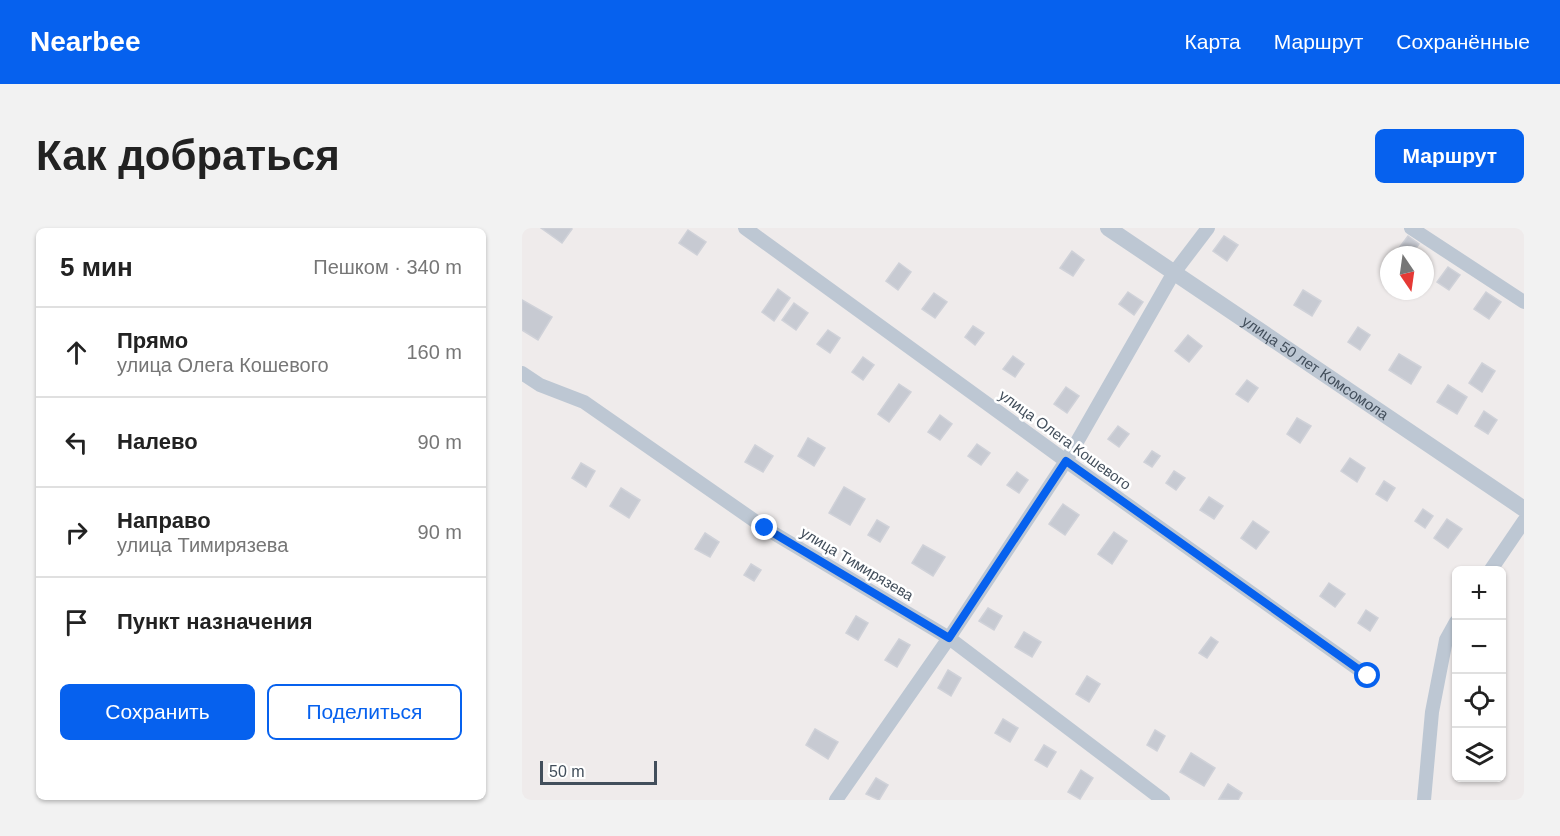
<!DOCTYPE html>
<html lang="ru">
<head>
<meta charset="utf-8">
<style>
	body { margin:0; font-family:Arial,sans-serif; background:#f2f2f2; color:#222 }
	.controls { position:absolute; right:18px; bottom:18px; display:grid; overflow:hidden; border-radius:9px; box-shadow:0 2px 4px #0004 }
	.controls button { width:54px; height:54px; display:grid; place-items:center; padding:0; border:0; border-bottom:2px solid #e0e0e0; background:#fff; color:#222; font:30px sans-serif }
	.compass { position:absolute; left:858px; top:18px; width:54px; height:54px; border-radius:50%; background:#fff; box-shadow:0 2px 4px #0004; rotate:167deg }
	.scale { position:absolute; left:18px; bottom:15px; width:117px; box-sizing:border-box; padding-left:6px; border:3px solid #424e5b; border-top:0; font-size:16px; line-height:21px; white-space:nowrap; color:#424e5b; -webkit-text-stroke:4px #fff; paint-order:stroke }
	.stop { position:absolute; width:18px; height:18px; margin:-14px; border:4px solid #0661ee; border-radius:50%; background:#fff }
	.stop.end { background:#0661ee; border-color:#fff; box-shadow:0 2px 6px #0008 }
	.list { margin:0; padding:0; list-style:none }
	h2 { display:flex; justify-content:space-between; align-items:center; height:78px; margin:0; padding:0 24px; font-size:26px }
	h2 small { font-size:20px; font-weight:400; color:#767676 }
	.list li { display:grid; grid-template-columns:39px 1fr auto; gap:18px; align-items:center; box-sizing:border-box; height:90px; padding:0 24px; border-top:2px solid #e0e0e0 }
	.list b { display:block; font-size:22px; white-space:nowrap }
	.list p { margin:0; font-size:20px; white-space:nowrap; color:#767676 }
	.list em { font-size:20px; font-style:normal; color:#767676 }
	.actions { display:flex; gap:12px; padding:18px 24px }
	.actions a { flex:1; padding:14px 0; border:2px solid #0661ee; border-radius:9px; text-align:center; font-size:21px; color:#0661ee }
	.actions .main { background:#0661ee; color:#fff }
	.icon { flex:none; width:33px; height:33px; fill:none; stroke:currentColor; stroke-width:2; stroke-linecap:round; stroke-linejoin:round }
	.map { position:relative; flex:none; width:1002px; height:572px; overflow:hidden; border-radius:9px }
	header { display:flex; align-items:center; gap:36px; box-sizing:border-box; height:84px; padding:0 30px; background:#0661ee; color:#fff }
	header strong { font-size:28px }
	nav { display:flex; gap:33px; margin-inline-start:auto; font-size:21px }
	.intro { display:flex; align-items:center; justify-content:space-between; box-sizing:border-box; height:144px; padding:0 36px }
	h1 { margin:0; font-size:42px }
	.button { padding:15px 27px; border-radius:9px; background:#0661ee; color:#fff; font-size:21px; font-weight:700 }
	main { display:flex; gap:36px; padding:0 36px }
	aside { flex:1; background:#fff; border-radius:9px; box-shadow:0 2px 4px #0004 }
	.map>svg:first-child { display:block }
	.building { fill:#c7cad2; stroke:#cfd1d8; stroke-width:1.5 }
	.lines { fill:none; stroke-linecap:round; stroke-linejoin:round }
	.minor { stroke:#bdc7d3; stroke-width:14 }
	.tertiary { stroke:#bdc7d3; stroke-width:16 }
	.route { stroke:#0661ee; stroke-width:8 }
	.labels { text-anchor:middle; stroke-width:5; stroke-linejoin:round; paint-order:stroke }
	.street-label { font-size:15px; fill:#424e5b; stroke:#fff }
</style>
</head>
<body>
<header>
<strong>Nearbee</strong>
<nav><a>Карта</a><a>Маршрут</a><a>Сохранённые</a></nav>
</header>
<div class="intro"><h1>Как добраться</h1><a class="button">Маршрут</a></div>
<main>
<aside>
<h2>5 мин<small>Пешком · 340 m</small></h2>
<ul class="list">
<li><svg class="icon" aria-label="ahead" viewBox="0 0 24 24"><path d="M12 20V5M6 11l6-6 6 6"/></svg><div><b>Прямо</b><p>улица Олега Кошевого</p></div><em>160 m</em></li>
<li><svg class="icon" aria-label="left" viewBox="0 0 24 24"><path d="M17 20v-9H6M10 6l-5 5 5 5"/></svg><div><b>Налево</b></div><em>90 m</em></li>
<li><svg class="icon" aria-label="right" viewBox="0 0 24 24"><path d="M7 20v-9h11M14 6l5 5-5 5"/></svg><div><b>Направо</b><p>улица Тимирязева</p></div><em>90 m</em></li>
<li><svg class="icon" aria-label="arrive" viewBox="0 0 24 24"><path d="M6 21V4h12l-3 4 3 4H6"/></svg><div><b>Пункт назначения</b></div></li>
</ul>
<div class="actions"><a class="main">Сохранить</a><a>Поделиться</a></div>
</aside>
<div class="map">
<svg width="1002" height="572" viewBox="0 0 1002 572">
	<rect width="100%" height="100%" fill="#efebeb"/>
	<g class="building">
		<path d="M19,0H48L50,1L40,15Z"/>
		<path d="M166,2L184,14L175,27L157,15Z"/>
		<path d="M702,8L716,17L705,33L691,23Z"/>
		<path d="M886,8L897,16L889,27L877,20Z"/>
		<path d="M550,23L562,32L551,48L538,40Z"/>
		<path d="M377,35L389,44L376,62L364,53Z"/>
		<path d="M926,39L938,47L927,62L915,54Z"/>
		<path d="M256,61L268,70L252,93L240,84Z"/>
		<path d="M781,62L799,73L790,88L772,77Z"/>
		<path d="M606,64L621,74L612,87L597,76Z"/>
		<path d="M964,64L979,74L967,91L952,81Z"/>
		<path d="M412,65L425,74L413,90L400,81Z"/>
		<path d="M0,72L30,89L16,112L0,102Z"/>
		<path d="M272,75L286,85L274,102L260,92Z"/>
		<path d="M451,98L462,105L453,117L443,109Z"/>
		<path d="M836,99L848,107L838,122L826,114Z"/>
		<path d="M306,102L318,110L308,125L295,116Z"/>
		<path d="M666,107L680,118L667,134L653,123Z"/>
		<path d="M877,126L899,139L889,156L867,142Z"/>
		<path d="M491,128L502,136L493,149L481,141Z"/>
		<path d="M341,129L352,137L341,152L330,144Z"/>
		<path d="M960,135L973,143L960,164L947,155Z"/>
		<path d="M725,152L736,160L726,174L714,166Z"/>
		<path d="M377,156L389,164L367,194L356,186Z"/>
		<path d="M926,157L945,169L935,186L915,174Z"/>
		<path d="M544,159L557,168L545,185L532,176Z"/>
		<path d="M962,183L975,192L966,206L953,198Z"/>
		<path d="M418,187L430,196L418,212L406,204Z"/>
		<path d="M775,190L789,198L778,215L765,206Z"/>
		<path d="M596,198L607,206L597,219L586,211Z"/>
		<path d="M286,210L303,220L292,238L276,228Z"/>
		<path d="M455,216L468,225L459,237L446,228Z"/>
		<path d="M233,217L251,228L241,244L223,234Z"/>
		<path d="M630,223L638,228L630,239L622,234Z"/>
		<path d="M828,230L843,240L835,254L819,243Z"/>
		<path d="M59,235L73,243L64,259L50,250Z"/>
		<path d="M652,243L663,250L654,262L644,255Z"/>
		<path d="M495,244L506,252L497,265L485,257Z"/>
		<path d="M862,253L873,260L865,273L854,266Z"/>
		<path d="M322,259L343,271L328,297L307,285Z"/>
		<path d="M99,260L118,272L107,290L88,278Z"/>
		<path d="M687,269L701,278L692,291L678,282Z"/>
		<path d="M541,276L557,287L543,307L527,296Z"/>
		<path d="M901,281L911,288L903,300L893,293Z"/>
		<path d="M925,291L940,301L926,320L912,310Z"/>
		<path d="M355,292L367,299L358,314L346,307Z"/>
		<path d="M731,293L747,304L734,321L719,310Z"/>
		<path d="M592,304L605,313L590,336L576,326Z"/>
		<path d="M183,305L197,314L188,329L173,321Z"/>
		<path d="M401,317L423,329L411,348L390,335Z"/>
		<path d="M229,336L239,342L232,353L222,347Z"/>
		<path d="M807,355L823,366L813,379L798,368Z"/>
		<path d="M466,380L480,388L472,402L457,393Z"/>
		<path d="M844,382L856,390L848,403L836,395Z"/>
		<path d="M334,388L346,395L336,412L324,405Z"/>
		<path d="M502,404L519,414L510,429L493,419Z"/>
		<path d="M689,409L696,414L685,430L677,425Z"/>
		<path d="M377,411L388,417L375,439L363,432Z"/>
		<path d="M426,442L439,450L429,468L416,460Z"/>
		<path d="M565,448L578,456L567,474L554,466Z"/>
		<path d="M481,491L496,500L488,514L473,505Z"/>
		<path d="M293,501L316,514L306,531L284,517Z"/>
		<path d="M633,502L643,508L635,523L625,517Z"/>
		<path d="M522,517L534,524L525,539L513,532Z"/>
		<path d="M669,525L693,540L682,558L658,544Z"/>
		<path d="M559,542L571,550L558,571L546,564Z"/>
		<path d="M354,550L366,557L357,572L344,566Z"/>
		<path d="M706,556L720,565L716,572L697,571Z"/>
	</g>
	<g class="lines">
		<g class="minor">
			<path d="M223,0L544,233L846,448"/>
			<path d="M889,0L1002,74"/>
			<path d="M0,145L18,157L62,174L243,300L427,410L641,572"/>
			<path d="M968,343L1002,293"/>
			<path d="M314,572L427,410L544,233L651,46L686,0"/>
			<path d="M902,572L910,484L924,412L934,394"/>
		</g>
		<path class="tertiary" id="s1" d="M586,0L1002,281"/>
	</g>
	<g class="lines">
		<path class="route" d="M243,300L427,410L544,233L846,448"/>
	</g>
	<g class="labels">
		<g class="street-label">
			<text dy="5" stroke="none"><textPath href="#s1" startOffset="250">улица 50 лет Комсомола</textPath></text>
			<text transform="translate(543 212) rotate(36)" y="5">улица Олега Кошевого</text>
			<text transform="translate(335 336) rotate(31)" y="5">улица Тимирязева</text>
		</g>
	</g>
</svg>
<div class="controls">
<button>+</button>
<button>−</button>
<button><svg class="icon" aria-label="locate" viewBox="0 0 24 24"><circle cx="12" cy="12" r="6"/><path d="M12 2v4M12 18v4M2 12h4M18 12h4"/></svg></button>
<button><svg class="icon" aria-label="layers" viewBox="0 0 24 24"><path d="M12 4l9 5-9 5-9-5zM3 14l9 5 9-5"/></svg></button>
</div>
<svg class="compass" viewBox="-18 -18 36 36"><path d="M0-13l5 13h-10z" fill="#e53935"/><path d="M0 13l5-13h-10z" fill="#767676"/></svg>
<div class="scale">50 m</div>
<div class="stop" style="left:846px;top:448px"></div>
<div class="stop end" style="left:243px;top:300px"></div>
</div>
</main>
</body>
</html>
